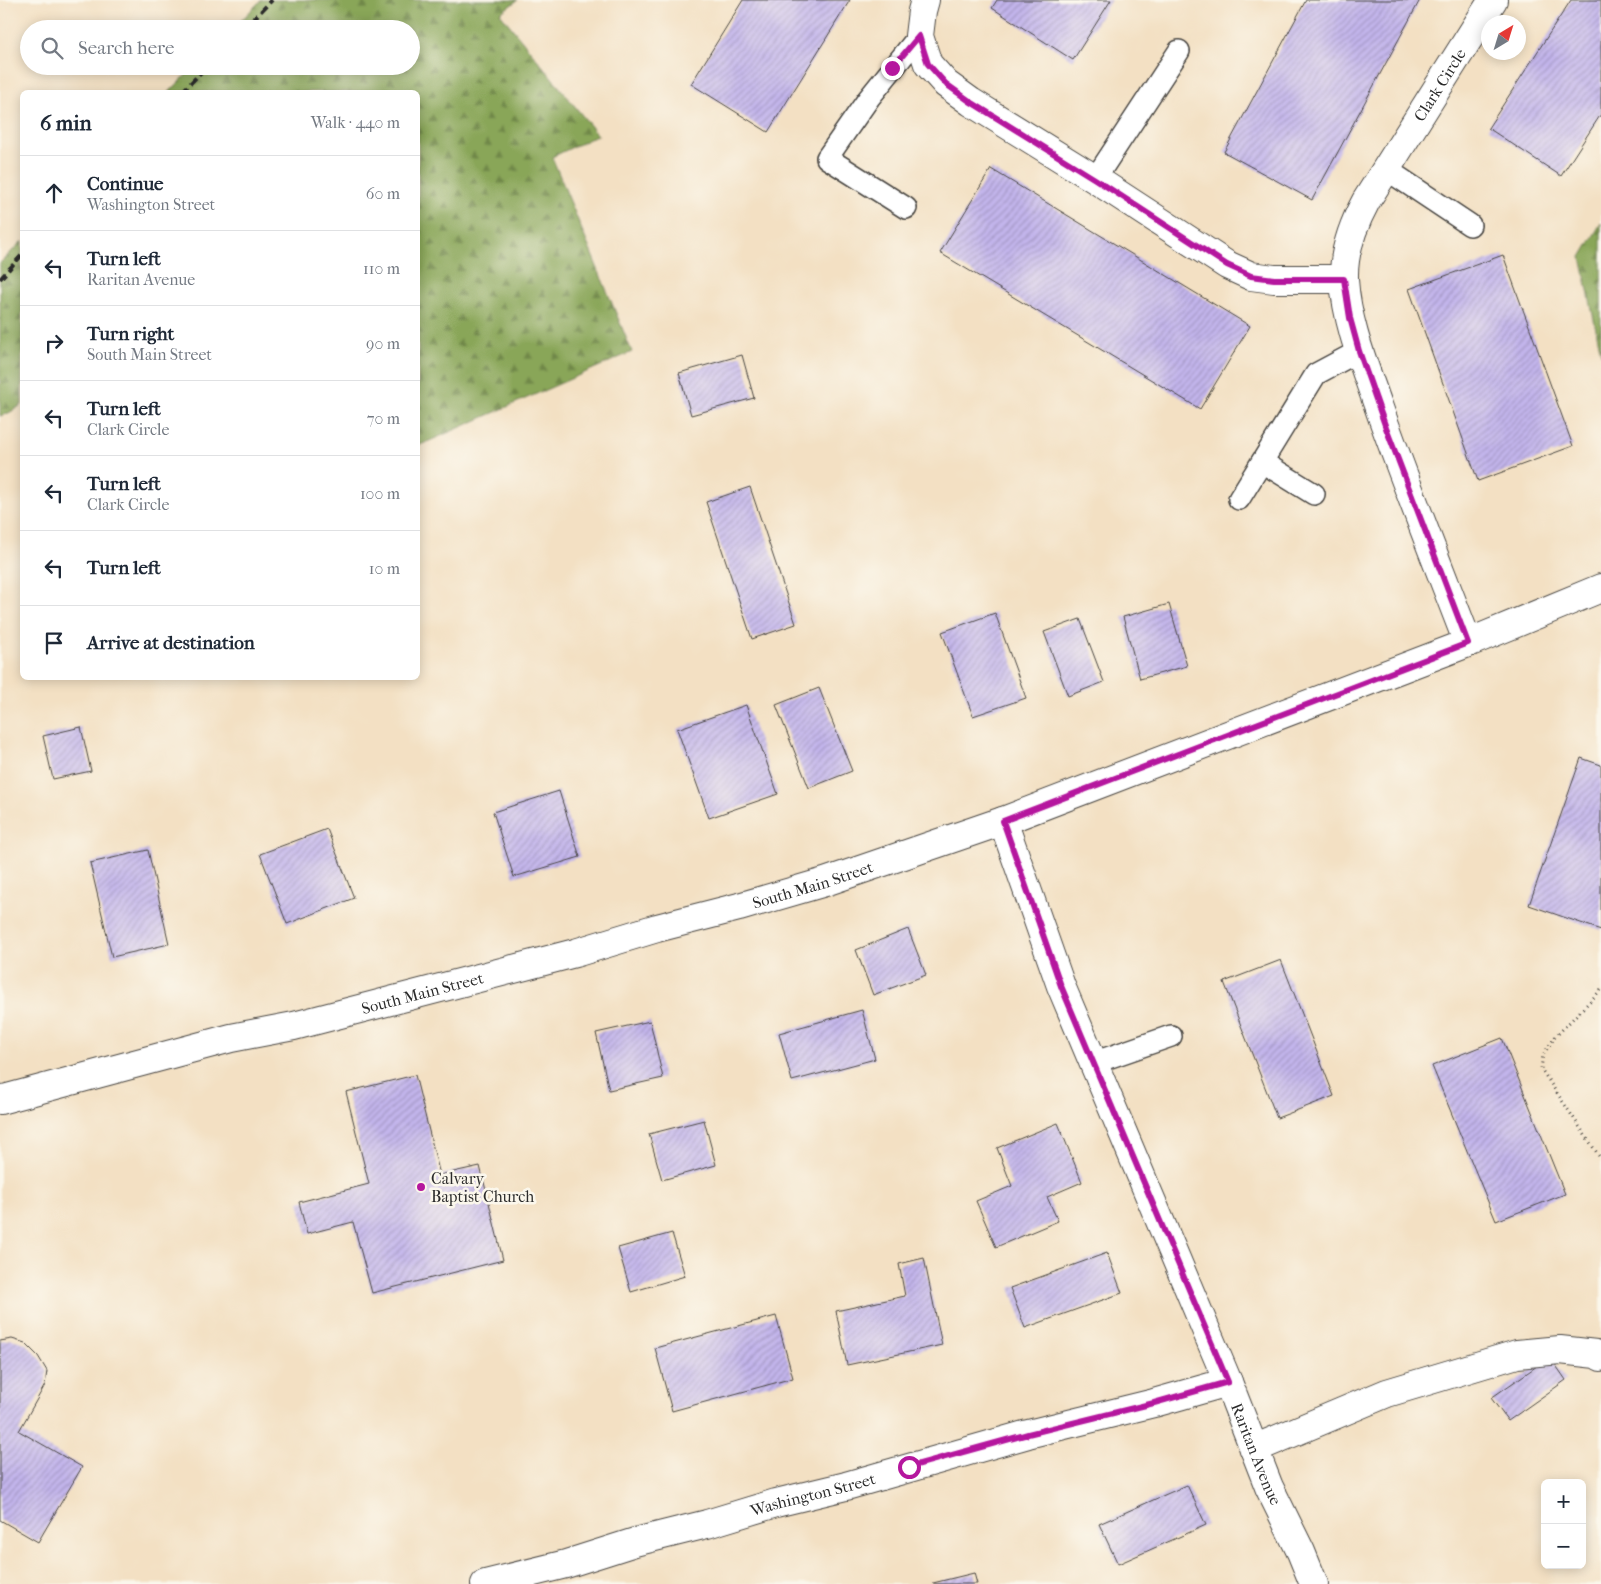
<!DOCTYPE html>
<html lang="en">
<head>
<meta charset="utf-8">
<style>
	body { margin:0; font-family:"IM FELL French Canon",serif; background:#f6f6f7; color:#1f2937 }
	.controls { position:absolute; right:15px; bottom:15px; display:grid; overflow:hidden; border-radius:8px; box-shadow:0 2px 12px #0003 }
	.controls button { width:45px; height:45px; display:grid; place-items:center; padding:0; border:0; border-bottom:1px solid #e0e1e3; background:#fff; color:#1f2937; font:25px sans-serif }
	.compass { position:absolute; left:1481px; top:15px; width:45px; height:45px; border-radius:50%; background:#fff; box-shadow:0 2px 12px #0003; rotate:38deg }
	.stop { position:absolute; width:15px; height:15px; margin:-11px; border:4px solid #b5179e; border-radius:50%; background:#fff }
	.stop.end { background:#b5179e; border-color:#fff; box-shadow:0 1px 5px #0008 }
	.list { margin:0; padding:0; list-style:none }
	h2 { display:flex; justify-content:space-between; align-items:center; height:65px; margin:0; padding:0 20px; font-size:21px }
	h2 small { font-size:16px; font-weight:400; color:#747a83 }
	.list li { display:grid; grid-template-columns:32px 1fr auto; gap:15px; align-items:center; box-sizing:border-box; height:75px; padding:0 20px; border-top:1px solid #e0e1e3 }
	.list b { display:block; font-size:19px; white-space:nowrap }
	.list p { margin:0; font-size:16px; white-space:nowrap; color:#747a83 }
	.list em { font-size:16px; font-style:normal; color:#747a83 }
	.icon { flex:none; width:28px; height:28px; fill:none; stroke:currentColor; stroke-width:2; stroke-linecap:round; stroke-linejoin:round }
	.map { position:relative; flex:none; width:1601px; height:1584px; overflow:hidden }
	.search { position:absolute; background:#fff; box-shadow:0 2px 12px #0003; left:20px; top:20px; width:400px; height:55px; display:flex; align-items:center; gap:12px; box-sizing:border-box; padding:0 18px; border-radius:28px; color:#747a83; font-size:19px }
	.panel { position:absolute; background:#fff; box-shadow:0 2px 12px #0003; left:20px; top:90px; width:400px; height:590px; border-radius:8px }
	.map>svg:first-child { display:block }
	.forest { fill:url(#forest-firs); stroke:#5a6842 }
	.building { fill:url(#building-hatch) }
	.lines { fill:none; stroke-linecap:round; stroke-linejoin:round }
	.service-casing { stroke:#494642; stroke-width:24 }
	.minor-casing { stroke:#494642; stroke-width:30 }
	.tertiary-casing { stroke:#494642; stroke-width:30 }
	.path { stroke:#494642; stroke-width:3; stroke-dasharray:1 4; stroke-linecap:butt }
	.service { stroke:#fff; stroke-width:21 }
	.minor { stroke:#fff; stroke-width:28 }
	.tertiary { stroke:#fff; stroke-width:28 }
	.rail { stroke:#2b2b2b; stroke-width:4; stroke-dasharray:8 4; stroke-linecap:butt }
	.route { stroke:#b5179e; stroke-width:6 }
	.poi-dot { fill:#b5179e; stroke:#fbf7ec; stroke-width:2 }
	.labels { text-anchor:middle; stroke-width:5; stroke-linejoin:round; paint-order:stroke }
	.street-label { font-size:16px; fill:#2b2b2b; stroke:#fbf7ec }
	.poi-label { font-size:16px; fill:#2b2b2b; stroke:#fbf7ec; text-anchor:start }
</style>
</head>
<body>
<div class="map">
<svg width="1601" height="1584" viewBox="0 0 1601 1584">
	<defs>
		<pattern id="forest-firs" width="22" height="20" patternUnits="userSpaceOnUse" patternTransform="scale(1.25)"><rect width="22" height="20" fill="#89a658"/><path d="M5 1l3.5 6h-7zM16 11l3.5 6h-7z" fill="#708749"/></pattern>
		<pattern id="building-hatch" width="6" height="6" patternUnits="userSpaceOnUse" patternTransform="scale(1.25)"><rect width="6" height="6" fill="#c3b5ec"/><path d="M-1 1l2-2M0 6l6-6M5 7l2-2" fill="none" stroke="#9f93bf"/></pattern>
	</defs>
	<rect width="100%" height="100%" fill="#fbf7ec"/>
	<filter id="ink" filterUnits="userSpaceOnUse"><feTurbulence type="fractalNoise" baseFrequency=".02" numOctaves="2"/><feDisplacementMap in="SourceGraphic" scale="10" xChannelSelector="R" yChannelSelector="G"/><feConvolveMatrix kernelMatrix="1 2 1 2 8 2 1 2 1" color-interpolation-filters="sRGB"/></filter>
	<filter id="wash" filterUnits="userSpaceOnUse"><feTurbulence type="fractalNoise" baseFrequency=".0096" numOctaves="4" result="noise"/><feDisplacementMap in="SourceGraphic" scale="20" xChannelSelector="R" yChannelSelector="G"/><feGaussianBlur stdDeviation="1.12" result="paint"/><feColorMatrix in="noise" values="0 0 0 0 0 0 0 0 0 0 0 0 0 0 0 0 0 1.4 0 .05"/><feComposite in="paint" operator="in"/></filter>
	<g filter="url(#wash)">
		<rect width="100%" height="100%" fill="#f3e0c3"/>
		<g class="forest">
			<path d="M261,0H518L500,13L598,135L552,157L632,352L418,446V92H169L195,66H411V29H233Z"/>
			<path d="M1601,223V354L1581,257Z"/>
			<path d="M22,241V405L7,414L0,416V263Z"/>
		</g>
		<g id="blocks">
			<g class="building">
				<path d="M743,0H850L768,132L691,84Z"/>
				<path d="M997,0H1111L1073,60L992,8Z"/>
				<path d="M1306,0H1420L1312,200L1224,152Z"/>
				<path d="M1571,0H1601V114L1561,176L1488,128Z"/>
				<path d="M991,169L1250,326L1200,409L940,253Z"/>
				<path d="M1503,255L1573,446L1478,481L1409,289Z"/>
				<path d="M742,355L754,398L691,415L679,373Z"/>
				<path d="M750,487L796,624L752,639L706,502Z"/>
				<path d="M1169,604L1187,666L1140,679L1123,617Z"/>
				<path d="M995,613L1026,698L973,716L942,632Z"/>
				<path d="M1080,619L1104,682L1068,696L1044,632Z"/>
				<path d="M819,688L852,771L809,788L776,705Z"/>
				<path d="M746,705L778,794L709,818L677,729Z"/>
				<path d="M81,727L91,771L53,779L43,736Z"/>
				<path d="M1581,758L1601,765V930L1529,905Z"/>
				<path d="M559,791L580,857L514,877L493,812Z"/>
				<path d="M327,829L354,898L287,924L260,854Z"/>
				<path d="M148,850L169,944L112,957L90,863Z"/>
				<path d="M908,929L926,975L873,995L856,950Z"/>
				<path d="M1281,960L1334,1096L1277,1118L1224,982Z"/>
				<path d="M862,1010L875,1059L792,1081L779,1033Z"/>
				<path d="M650,1021L663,1078L609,1090L596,1033Z"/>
				<path d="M1502,1038L1565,1194L1496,1221L1432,1066Z"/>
				<path d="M415,1075L440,1175L480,1166L503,1260L372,1293L353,1222L307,1234L299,1202L369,1184L346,1092Z"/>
				<path d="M704,1120L716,1165L662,1180L649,1134Z"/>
				<path d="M1058,1123L1082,1182L1047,1197L1058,1221L996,1247L976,1201L1012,1186L997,1148Z"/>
				<path d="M672,1233L685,1276L631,1292L618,1248Z"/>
				<path d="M1107,1253L1122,1293L1025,1328L1010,1288Z"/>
				<path d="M924,1258L942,1345L847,1365L836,1311L905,1296L899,1264Z"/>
				<path d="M776,1316L793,1378L672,1411L655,1348Z"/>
				<path d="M12,1339L25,1343L38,1356L47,1371L45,1385L19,1431L82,1467L38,1542L0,1520V1341Z"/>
				<path d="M1550,1357L1566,1380L1508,1421L1491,1398Z"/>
				<path d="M1187,1485L1206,1525L1118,1564L1099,1524Z"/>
				<path d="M974,1573L977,1584H933V1583Z"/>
			</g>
		</g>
	</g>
	<g filter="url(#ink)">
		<use href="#blocks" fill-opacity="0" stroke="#494642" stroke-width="1"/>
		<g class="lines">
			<defs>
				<g id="service">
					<path d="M1386,169L1470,225"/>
					<path d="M1095,179L1179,51"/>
					<path d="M906,208L827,158L869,98L919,36"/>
					<path d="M1262,462L1314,494"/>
					<path d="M1239,499L1316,374L1359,351"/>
					<path d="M1093,1063L1171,1036"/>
				</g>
				<g id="minor">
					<path d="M925,0L922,11L919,36L928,64L946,84L971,102L1095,179L1227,265L1251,276L1274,279H1344"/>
					<path id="s1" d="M1468,643C1438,565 1407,487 1379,408C1365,367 1347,325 1344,280C1343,253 1353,225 1366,201L1493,0"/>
					<path id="s2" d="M1003,821L1061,986L1228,1382L1269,1487L1301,1552L1314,1584"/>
					<path d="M1254,1449L1387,1393L1517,1354L1560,1350L1596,1354L1601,1357"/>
					<path id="s3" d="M485,1584L566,1564L635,1542L707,1524L776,1503L846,1486L1028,1434L1154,1403L1228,1382"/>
				</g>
				<g id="tertiary">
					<path id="s4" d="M0,1100L231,1038L294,1026L575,953L657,928L739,907L825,882L1003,821L1468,643L1601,588"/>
				</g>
			</defs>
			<use href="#service" class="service-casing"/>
			<use href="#minor" class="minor-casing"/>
			<use href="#tertiary" class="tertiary-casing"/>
			<path class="path" d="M1601,990L1555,1037L1543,1055L1541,1069L1601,1159"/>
			<use href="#service" class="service"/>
			<use href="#minor" class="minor"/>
			<use href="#tertiary" class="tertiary"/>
			<g class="rail">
				<path d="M244,29L272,0"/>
				<path d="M182,92L207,66"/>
				<path d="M0,279L22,255"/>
			</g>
		</g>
	</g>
	<g class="lines" filter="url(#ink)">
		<path class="route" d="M892,68L919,36L928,64L946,84L971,102L1095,179L1227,265L1251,276L1274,279H1344L1350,318L1359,351L1386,428L1468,643L1003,821L1061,986L1228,1382L1154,1403L1028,1434L909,1467"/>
	</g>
	<circle class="poi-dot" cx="421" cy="1187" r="5"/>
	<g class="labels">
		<g class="street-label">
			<text dy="6" stroke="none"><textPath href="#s1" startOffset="605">Clark Circle</textPath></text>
			<text dy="6" stroke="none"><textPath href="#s4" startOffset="841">South Main Street</textPath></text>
			<text dy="6" stroke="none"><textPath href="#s4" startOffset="436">South Main Street</textPath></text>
			<text dy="6" stroke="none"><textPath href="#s2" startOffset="682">Raritan Avenue</textPath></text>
			<text dy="6" stroke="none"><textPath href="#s3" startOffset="340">Washington Street</textPath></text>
		</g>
		<g class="poi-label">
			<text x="431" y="1184">Calvary<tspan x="431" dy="18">Baptist Church</tspan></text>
		</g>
	</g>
</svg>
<div class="controls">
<button>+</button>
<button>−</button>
</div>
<svg class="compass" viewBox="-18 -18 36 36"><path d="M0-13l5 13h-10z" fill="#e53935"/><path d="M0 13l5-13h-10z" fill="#747a83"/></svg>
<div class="stop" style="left:909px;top:1467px"></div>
<div class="stop end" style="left:892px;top:68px"></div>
<div class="search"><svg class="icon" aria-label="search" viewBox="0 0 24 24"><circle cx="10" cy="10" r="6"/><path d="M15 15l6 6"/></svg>Search here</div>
<section class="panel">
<h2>6 min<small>Walk · 440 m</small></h2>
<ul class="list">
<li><svg class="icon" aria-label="ahead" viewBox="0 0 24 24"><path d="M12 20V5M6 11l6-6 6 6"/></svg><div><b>Continue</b><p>Washington Street</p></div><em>60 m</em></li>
<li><svg class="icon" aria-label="left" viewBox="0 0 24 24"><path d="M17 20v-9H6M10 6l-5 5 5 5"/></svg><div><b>Turn left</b><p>Raritan Avenue</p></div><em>110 m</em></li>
<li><svg class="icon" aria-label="right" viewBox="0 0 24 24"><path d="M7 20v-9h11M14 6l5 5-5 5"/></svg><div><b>Turn right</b><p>South Main Street</p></div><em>90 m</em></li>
<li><svg class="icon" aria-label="left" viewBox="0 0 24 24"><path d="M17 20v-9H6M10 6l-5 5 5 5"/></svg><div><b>Turn left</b><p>Clark Circle</p></div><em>70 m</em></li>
<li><svg class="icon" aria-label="left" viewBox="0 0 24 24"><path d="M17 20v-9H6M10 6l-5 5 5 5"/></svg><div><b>Turn left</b><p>Clark Circle</p></div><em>100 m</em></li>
<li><svg class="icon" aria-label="left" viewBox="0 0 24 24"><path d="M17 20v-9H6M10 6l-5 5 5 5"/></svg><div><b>Turn left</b></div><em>10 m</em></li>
<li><svg class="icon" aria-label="arrive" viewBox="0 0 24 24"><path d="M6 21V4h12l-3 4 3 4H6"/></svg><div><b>Arrive at destination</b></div></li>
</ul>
</section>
</div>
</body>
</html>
